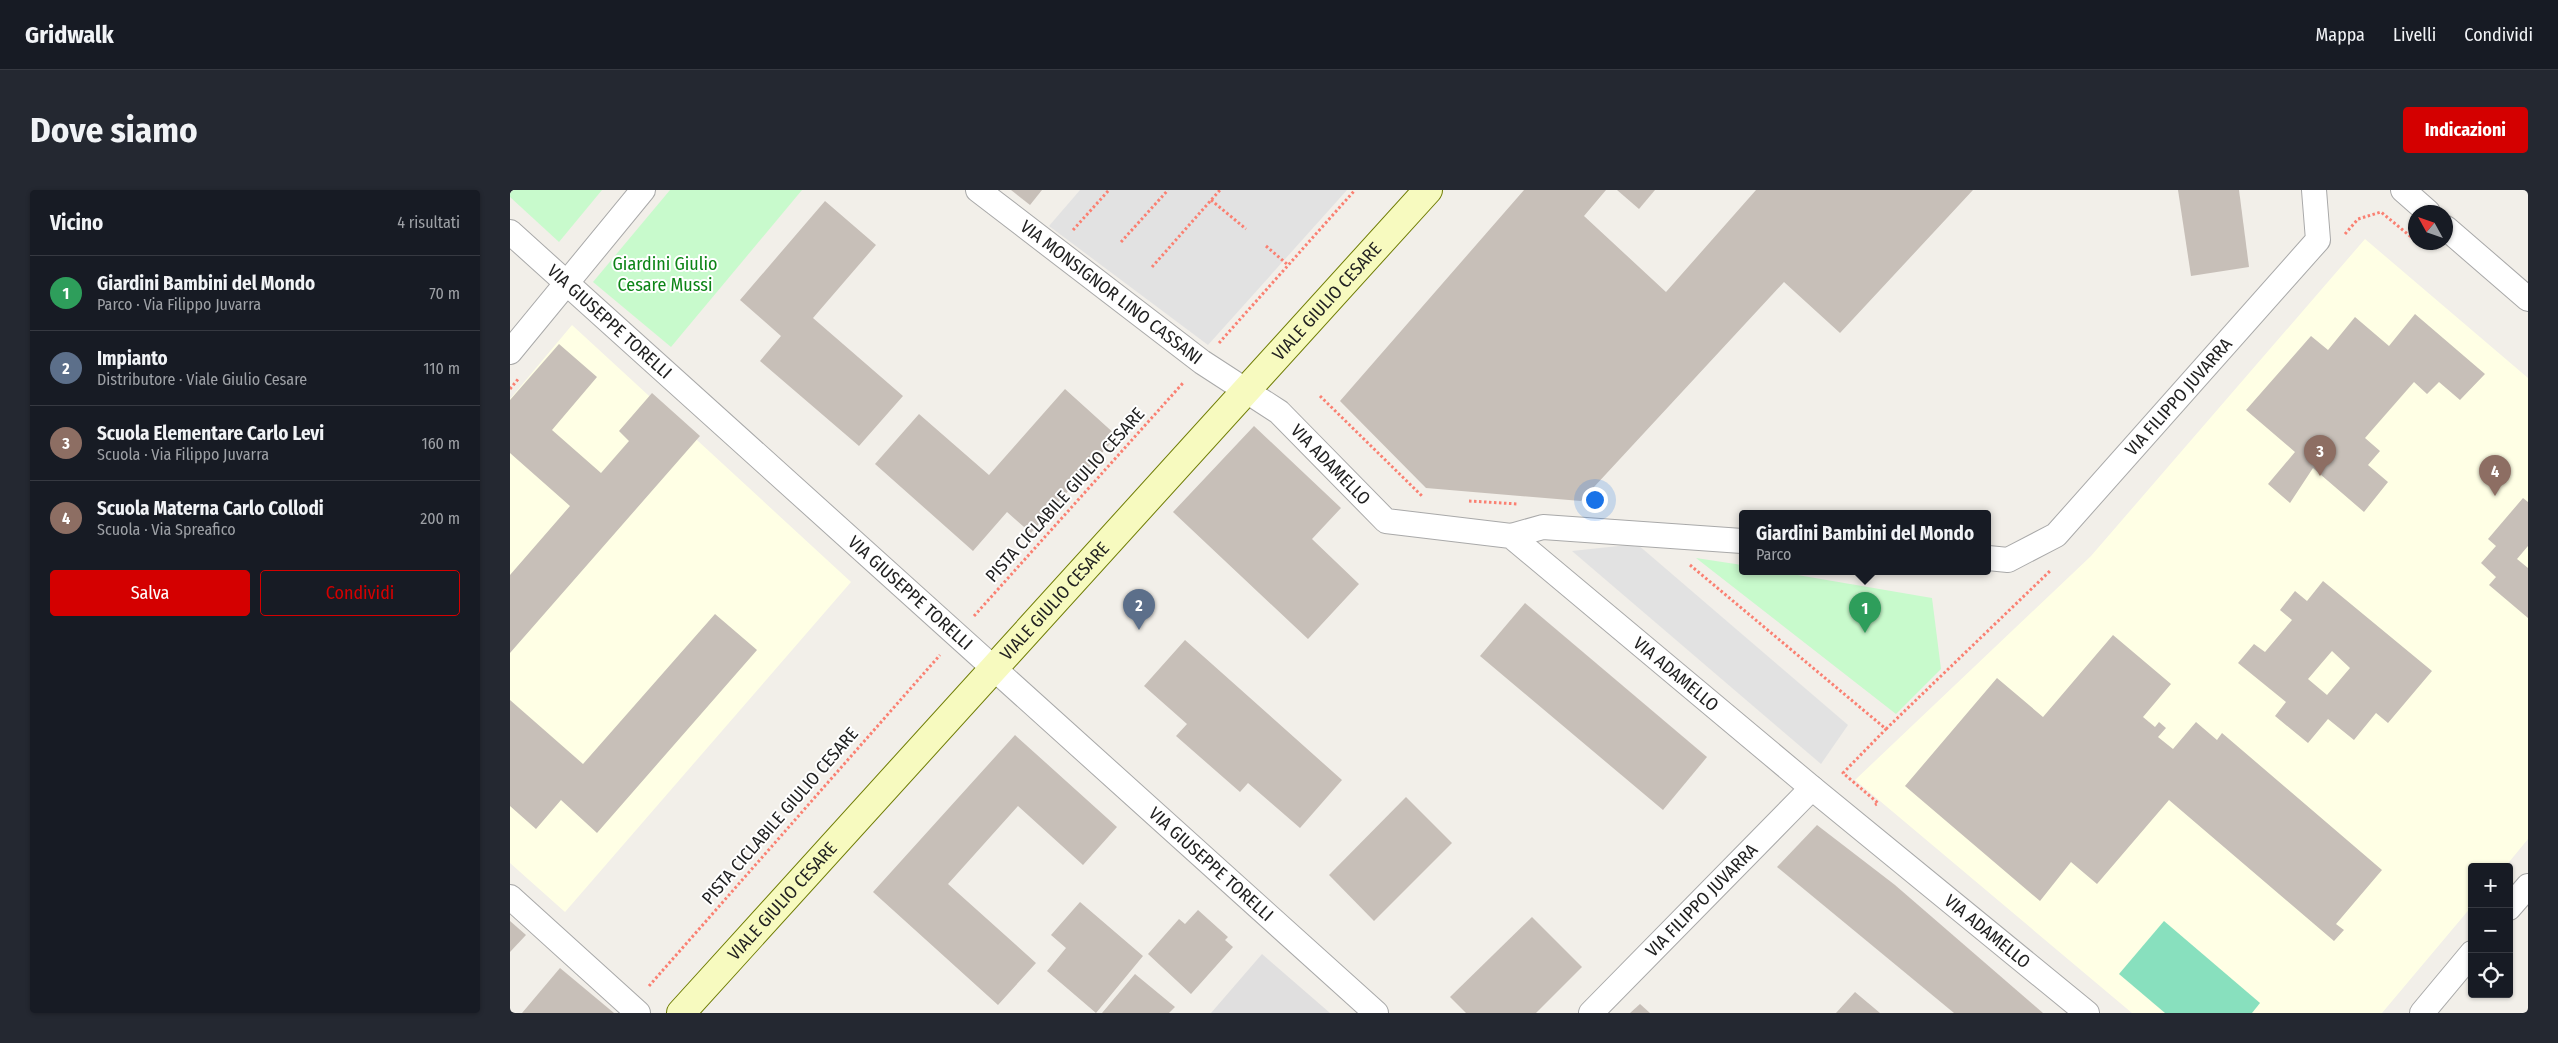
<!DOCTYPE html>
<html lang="it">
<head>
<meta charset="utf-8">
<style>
	body { margin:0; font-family:"Fira Sans Condensed",sans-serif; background:#242831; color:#f1f3f6 }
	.controls { position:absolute; right:15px; bottom:15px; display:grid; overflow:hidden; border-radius:5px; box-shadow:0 1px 4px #0004 }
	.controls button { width:45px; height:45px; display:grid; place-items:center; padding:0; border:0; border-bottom:1px solid #363941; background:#171b24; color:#f1f3f6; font:25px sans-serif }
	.compass { position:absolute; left:1898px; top:15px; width:45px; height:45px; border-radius:50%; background:#171b24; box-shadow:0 1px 4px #0004; rotate:310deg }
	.you { position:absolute; left:1084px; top:309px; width:18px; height:18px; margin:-12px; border:4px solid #fff; border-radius:50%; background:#1a73e8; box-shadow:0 0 0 8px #1a73e833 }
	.badge { display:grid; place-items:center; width:32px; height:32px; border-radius:50%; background:#d40000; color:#fff; font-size:16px; font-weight:700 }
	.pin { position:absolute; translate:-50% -41px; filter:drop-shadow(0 1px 2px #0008) }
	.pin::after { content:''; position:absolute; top:26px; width:18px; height:15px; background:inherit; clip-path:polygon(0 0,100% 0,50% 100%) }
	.popup { position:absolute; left:1229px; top:320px; width:252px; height:65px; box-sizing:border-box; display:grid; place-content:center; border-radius:5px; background:#171b24; filter:drop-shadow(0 1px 4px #0005); font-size:16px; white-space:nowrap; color:#9ea1a6 }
	.popup b { font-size:19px; color:#f1f3f6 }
	.popup::after { content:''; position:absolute; left:50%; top:100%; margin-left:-10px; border:10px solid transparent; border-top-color:#171b24 }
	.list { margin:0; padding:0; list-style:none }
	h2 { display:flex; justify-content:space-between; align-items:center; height:65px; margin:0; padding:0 20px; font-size:21px }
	h2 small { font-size:16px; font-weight:400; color:#9ea1a6 }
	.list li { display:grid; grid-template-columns:32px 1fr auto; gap:15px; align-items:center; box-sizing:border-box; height:75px; padding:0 20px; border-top:1px solid #363941 }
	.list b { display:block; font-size:19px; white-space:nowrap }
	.list p { margin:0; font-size:16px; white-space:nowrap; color:#9ea1a6 }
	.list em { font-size:16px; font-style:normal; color:#9ea1a6 }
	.actions { display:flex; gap:10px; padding:15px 20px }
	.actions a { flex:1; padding:11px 0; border:1px solid #d40000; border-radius:5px; text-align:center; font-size:18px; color:#d40000 }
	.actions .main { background:#d40000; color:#fff }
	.icon { flex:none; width:28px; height:28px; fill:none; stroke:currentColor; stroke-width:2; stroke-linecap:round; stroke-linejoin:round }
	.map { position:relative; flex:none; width:2018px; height:823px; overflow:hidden; border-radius:5px }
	header { display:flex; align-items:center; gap:30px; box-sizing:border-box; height:70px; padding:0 25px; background:#171b24; border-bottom:1px solid #363941 }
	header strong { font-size:24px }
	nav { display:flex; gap:28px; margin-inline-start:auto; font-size:18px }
	.intro { display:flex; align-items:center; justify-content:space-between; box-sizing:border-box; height:120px; padding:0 30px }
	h1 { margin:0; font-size:35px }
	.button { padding:12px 22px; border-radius:5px; background:#d40000; color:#fff; font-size:18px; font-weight:700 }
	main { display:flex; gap:30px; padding:0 30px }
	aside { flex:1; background:#171b24; border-radius:5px; box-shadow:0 1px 4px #0004 }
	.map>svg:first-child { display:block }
	.residential { fill:#e0dfdf }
	.education { fill:#ffffe5 }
	.park { fill:#c8facc }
	.pitch { fill:#88e0be }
	.parking { fill:#e2e2e2 }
	.building { fill:#c7bfb8; fill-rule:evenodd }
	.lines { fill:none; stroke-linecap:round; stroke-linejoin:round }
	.street-casing { stroke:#a9a9a9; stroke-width:26 }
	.secondary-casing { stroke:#707d05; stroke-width:30 }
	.path { stroke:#fa8072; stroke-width:3; stroke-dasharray:2.5 2.5; stroke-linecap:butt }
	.street { stroke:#fff; stroke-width:24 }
	.secondary { stroke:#f7fabf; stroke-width:28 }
	.labels { text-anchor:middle; stroke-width:4; stroke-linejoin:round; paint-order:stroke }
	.park-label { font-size:18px; fill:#0c8416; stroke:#fff }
	.street-label { font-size:18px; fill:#222; stroke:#fff }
</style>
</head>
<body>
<header>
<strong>Gridwalk</strong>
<nav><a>Mappa</a><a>Livelli</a><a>Condividi</a></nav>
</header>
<div class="intro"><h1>Dove siamo</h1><a class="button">Indicazioni</a></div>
<main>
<aside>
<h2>Vicino<small>4 risultati</small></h2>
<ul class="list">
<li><span class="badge" style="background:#2e9e5b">1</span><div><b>Giardini Bambini del Mondo</b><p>Parco · Via Filippo Juvarra</p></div><em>70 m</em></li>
<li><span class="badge" style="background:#5c6f8a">2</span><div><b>Impianto</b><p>Distributore · Viale Giulio Cesare</p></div><em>110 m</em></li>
<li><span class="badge" style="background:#8d6e63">3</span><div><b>Scuola Elementare Carlo Levi</b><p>Scuola · Via Filippo Juvarra</p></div><em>160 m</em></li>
<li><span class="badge" style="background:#8d6e63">4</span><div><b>Scuola Materna Carlo Collodi</b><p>Scuola · Via Spreafico</p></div><em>200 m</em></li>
</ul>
<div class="actions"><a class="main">Salva</a><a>Condividi</a></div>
</aside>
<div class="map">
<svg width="2018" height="823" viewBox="0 0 2018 823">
	<rect width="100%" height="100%" fill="#f2efe9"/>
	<path class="residential" d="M752,764L820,823H701Z"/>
	<g class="education">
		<path d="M1855,49L2018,188V649L1995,677H1962V716L1872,823H1622L1345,590L1581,366Z"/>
		<path d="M62,135L341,392L55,722L0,673V209Z"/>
	</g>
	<g class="park">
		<path d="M0,0H92L49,52L0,7Z"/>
		<path d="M160,0H292L161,157L83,92Z"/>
		<path d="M1186,368L1232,375V382H1270L1422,408L1431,479L1386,524Z"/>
	</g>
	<path class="pitch" d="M1654,731L1750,813L1742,823H1655L1609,784Z"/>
	<g class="parking">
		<path d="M570,0H837L698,155L539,36Z"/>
		<path d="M1127,354L1338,535L1311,574L1062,361Z"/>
	</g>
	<g class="building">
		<path d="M501,0H532L520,15Z"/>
		<path d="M1014,0H1096L1074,26L1156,102L1246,0H1463L1330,143L1274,92L1071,311L916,298L830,211Z"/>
		<path d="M1107,0H1145L1129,19Z"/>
		<path d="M1668,0H1729L1739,77L1681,86Z"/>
		<path d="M315,11L366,55L303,128L393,206L349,256L250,171L271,146L230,110Z"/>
		<path d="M1905,124L1975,184L1950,210L1929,192L1917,204L1904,192L1855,248L1870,261L1858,275L1878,292L1854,322L1803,278L1780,313L1758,294L1785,262L1736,220L1801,146L1818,160L1845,127L1879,156Z"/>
		<path d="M49,154L87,187L42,240L91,283L119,251L109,241L142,203L190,246L0,463V385L60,316L0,263V210Z"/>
		<path d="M555,199L607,246L521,343L497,322L463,361L365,274L409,224L479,285Z"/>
		<path d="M744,236L831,318L802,349L849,394L798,449L663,322Z"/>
		<path d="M2013,308L2018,312V356L2007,369L2018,378V428L1979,395L1986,387L1971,373L1986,356L1978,349Z"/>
		<path d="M1813,391L1922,481L1878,533L1866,523L1844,550L1818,529L1798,553L1765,526L1776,512L1728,473L1744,454L1755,462L1782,430L1770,420L1785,401L1797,411ZM1822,461L1840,478L1817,505L1798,489Z"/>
		<path d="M1015,413L1197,567L1153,620L970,466Z"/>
		<path d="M205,424L247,460L87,643L51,610L26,639L0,616V510L73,574Z"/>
		<path d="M1603,445L1661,494L1633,527L1645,537L1649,532L1656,538L1648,547L1663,559L1686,532L1707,550L1712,543L1872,680L1826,734L1834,740L1824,751L1659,610L1587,694L1561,672L1530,711L1395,596L1487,488L1533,527Z"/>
		<path d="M675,450L832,590L790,638L738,593L730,602L666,546L677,534L634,496Z"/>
		<path d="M505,545L607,637L573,675L508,616L438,694L526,773L488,815L363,702Z"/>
		<path d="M896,607L942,653L864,731L819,685Z"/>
		<path d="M1307,635L1385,695L1533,823H1444L1267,677Z"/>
		<path d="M570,712L633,766L586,823L537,781L556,758L541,745Z"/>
		<path d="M688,720L718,747L715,750L723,757L681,804L638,764L669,729L675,734Z"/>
		<path d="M1022,727L1072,777L1026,823H956L940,807Z"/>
		<path d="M0,731L16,745L0,762Z"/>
		<path d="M50,778L104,823H12Z"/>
		<path d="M625,784L665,817L659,823H592Z"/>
		<path d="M1345,802L1370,823H1326Z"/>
		<path d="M1130,814L1140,823H1120Z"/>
	</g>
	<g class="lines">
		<defs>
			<g id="street">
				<path id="s1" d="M468,0L692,172L769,222L876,331L1001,346L1302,598L1577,823"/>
				<path d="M1893,0L1918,22"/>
				<path d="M1936,38L2018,109"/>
				<path id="s2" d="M0,42L866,823"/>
				<path d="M0,162L133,0"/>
				<path d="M1001,346L1033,337L1232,351"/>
				<path id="s3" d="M1478,368L1498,370L1546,345L1808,50L1804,0"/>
				<path d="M0,707L128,823"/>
				<path d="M1999,718L2018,696"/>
				<path id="s4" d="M1081,823L1302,598"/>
				<path d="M1912,823L1962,763"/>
			</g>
			<g id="secondary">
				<path id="s5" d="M171,823L918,0"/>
			</g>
		</defs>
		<use href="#street" class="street-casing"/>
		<use href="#secondary" class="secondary-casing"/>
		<g class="path">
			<path d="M701,10L736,39"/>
			<path d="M563,40L599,0"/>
			<path d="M1835,44L1848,29L1871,22L1906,51"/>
			<path d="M611,52L658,0"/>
			<path d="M756,56L778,75"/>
			<path d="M642,77L710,0"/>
			<path d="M709,153L845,0"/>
			<path d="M0,199L9,188"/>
			<path d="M810,206L913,307"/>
			<path d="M959,311L1008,314"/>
			<path d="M1180,375L1376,539L1333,583L1368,613L1365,615"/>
			<path d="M464,426L673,193"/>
			<path d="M1376,539L1541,380"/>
			<path d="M139,796L430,465"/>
		</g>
		<use href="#street" class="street"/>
		<use href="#secondary" class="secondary"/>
	</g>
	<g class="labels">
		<g class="park-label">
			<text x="155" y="80">Giardini Giulio<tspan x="155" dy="21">Cesare Mussi</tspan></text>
		</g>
		<g class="street-label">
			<text dy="6" stroke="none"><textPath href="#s1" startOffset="168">VIA MONSIGNOR LINO CASSANI</textPath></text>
			<text dy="6" stroke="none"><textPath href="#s5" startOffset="961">VIALE GIULIO CESARE</textPath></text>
			<text dy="6" stroke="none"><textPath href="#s2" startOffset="134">VIA GIUSEPPE TORELLI</textPath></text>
			<text dy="6" stroke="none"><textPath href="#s3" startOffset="259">VIA FILIPPO JUVARRA</textPath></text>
			<text dy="6" stroke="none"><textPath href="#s1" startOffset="448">VIA ADAMELLO</textPath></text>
			<text transform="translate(555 305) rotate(-48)" y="6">PISTA CICLABILE GIULIO CESARE</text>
			<text dy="6" stroke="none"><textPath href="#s2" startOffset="539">VIA GIUSEPPE TORELLI</textPath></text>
			<text dy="6" stroke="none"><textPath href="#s5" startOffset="556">VIALE GIULIO CESARE</textPath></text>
			<text dy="6" stroke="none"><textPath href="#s1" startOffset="868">VIA ADAMELLO</textPath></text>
			<text transform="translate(270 626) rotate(-49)" y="6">PISTA CICLABILE GIULIO CESARE</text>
			<text dy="6" stroke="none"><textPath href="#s2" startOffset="944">VIA GIUSEPPE TORELLI</textPath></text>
			<text dy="6" stroke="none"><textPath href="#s4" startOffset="158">VIA FILIPPO JUVARRA</textPath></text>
			<text dy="6" stroke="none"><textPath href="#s5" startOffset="151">VIALE GIULIO CESARE</textPath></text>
			<text dy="6" stroke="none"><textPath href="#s1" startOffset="1272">VIA ADAMELLO</textPath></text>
		</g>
	</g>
</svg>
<div class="controls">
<button>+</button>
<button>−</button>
<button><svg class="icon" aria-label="locate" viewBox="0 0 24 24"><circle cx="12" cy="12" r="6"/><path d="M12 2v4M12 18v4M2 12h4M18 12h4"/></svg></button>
</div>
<svg class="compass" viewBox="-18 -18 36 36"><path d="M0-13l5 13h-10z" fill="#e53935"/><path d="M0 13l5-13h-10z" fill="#9ea1a6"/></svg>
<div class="you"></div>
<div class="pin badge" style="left:1355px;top:443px;background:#2e9e5b">1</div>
<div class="popup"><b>Giardini Bambini del Mondo</b>Parco</div>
<div class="pin badge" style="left:629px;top:440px;background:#5c6f8a">2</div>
<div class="pin badge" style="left:1810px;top:286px;background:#8d6e63">3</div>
<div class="pin badge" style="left:1985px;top:306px;background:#8d6e63">4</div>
</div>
</main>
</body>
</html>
